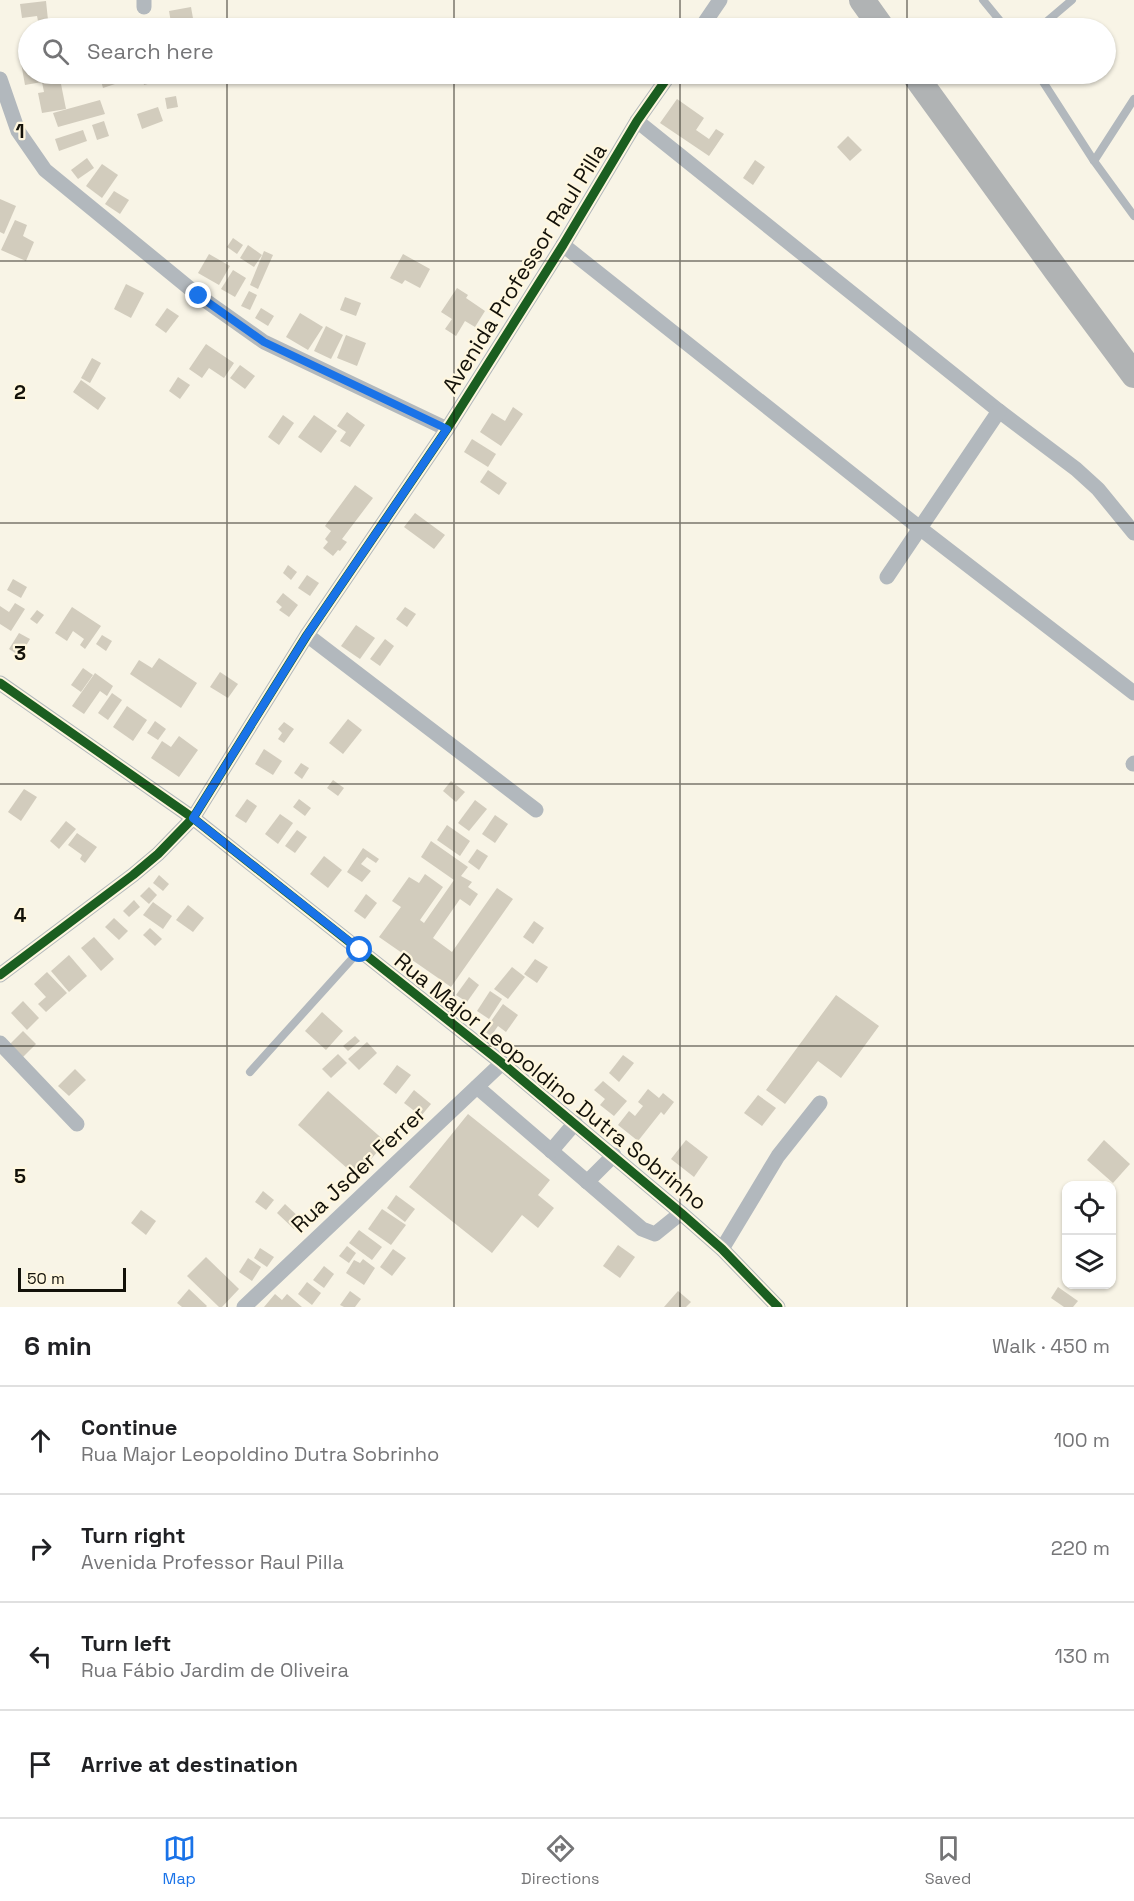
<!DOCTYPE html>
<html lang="en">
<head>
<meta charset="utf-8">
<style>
	body { margin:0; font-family:"Space Grotesk",sans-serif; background:#f6f6f6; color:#202124 }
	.controls { position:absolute; right:18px; bottom:18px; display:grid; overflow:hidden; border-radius:12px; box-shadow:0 2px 4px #0004 }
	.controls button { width:54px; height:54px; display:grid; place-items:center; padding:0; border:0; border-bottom:2px solid #e0e0e0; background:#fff; color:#202124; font:30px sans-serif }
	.scale { position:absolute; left:18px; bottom:15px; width:108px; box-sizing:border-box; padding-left:6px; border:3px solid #131109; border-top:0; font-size:16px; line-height:21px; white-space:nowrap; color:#131109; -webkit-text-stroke:4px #fff7df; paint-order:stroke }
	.stop { position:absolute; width:18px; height:18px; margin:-14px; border:4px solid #1a73e8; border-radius:50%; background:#fff }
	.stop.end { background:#1a73e8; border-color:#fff; box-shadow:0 2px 6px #0008 }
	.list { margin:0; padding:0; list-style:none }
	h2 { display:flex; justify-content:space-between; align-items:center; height:78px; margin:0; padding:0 24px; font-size:26px }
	h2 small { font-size:20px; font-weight:400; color:#757577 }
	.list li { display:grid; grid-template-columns:39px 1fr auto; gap:18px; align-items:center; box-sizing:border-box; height:108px; padding:0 24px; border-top:2px solid #e0e0e0 }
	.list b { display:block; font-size:22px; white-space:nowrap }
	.list p { margin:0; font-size:20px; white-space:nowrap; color:#757577 }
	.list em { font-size:20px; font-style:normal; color:#757577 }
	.icon { flex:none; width:33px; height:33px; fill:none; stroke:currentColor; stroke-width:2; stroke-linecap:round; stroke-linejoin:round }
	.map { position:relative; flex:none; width:1134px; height:1307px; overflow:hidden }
	.search { position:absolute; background:#fff; box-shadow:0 2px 4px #0004; left:18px; right:18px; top:18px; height:66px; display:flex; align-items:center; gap:15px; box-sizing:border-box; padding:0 21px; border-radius:33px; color:#757577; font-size:22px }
	.sheet { height:510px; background:#fff }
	nav { display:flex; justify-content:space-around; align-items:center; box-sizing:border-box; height:84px; border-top:2px solid #e0e0e0; background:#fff; font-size:16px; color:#757577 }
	nav a { display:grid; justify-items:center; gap:3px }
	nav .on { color:#1a73e8 }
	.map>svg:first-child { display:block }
	.building { fill:#d2ccbd }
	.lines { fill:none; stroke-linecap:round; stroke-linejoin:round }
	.lane { stroke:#b2b8bd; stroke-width:8 }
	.street { stroke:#b2b8bd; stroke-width:15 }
	.highway { stroke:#b0b3b4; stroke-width:26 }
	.cycleway-casing { stroke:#fff7df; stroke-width:13 }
	.cycleway { stroke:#1b5e20; stroke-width:9 }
	.route { stroke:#1a73e8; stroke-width:8 }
	.grid { fill:none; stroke:#131109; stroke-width:1.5; stroke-opacity:0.55 }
	.labels { text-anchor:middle; stroke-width:4.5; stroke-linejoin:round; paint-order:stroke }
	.street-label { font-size:22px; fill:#131109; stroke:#fff7df }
	.grid-label { font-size:20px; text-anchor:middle; font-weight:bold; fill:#131109; stroke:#fff7df; stroke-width:4.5; stroke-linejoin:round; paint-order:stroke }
</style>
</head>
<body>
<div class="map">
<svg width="1134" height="1307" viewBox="0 0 1134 1307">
	<rect width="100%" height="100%" fill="#f8f4e6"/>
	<g class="building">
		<path d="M46,1L48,20L38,21L37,16L22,18L20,4Z"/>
		<path d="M191,7L194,24L172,28L169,11Z"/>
		<path d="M28,56V74H59L66,109L42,113L38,93L44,92L42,82L25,85L20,57Z"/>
		<path d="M99,74H112L115,84L103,88Z"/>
		<path d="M141,74H160L162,80L144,85Z"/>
		<path d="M176,96L178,107L167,109L165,98Z"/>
		<path d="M677,99L704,118L696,130L709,139L716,129L724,134L709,156L660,123Z"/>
		<path d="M100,100L105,114L58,127L53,113Z"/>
		<path d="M158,107L163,121L142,129L137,114Z"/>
		<path d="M104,121L109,136L97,140L92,125Z"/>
		<path d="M83,130L87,141L59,151L55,139Z"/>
		<path d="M848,136L862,150L850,161L837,147Z"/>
		<path d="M87,158L94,168L78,179L71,170Z"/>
		<path d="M755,160L765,167L753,185L743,178Z"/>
		<path d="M102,164L118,175L102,198L86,186Z"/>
		<path d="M114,191L129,200L120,214L105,204Z"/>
		<path d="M0,199L16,206L4,234L0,232Z"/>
		<path d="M15,220L27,225L23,236L34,242L26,261L1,250Z"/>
		<path d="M233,238L243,245L237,254L227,247Z"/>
		<path d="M248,245L262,255L254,267L240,258Z"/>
		<path d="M264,251L273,255L258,289L250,285Z"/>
		<path d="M209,254L230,266L219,285L198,273Z"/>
		<path d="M403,254L430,269L420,288L405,280L402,284L390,278Z"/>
		<path d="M233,270L246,278L235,297L221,289Z"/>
		<path d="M126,284L144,293L131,318L114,309Z"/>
		<path d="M457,288L468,295L466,298L485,311L475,327L465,321L456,336L445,329L452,319L441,312Z"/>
		<path d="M249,291L257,295L250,310L241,306Z"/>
		<path d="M345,297L361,303L356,316L340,310Z"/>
		<path d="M167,308L179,316L166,333L155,325Z"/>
		<path d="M261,308L274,316L268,326L255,318Z"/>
		<path d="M300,313L323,327L308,350L286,337Z"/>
		<path d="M326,326L343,335L331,359L314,351Z"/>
		<path d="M346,335L366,343L357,366L337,358Z"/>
		<path d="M206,344L234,363L224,378L209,368L202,378L189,369Z"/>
		<path d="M92,358L101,363L90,383L81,378Z"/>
		<path d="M240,365L255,376L245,389L230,378Z"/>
		<path d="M178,377L190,385L180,399L169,391Z"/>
		<path d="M81,380L106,398L98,410L73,392Z"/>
		<path d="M513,407L523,414L501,446L480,432L492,413L505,421Z"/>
		<path d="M347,412L365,425L350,447L340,441L346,432L337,426Z"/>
		<path d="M283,415L294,423L279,445L268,437Z"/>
		<path d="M314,415L337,431L321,453L298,437Z"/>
		<path d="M472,439L496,454L488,467L464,452Z"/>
		<path d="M488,470L507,483L499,495L480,482Z"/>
		<path d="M355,485L373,498L342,539L347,542L340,551L338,550L333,556L323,548L328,542L325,539L331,531L325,526Z"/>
		<path d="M415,513L445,535L434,549L404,527Z"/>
		<path d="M288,565L297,572L291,580L283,573Z"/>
		<path d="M307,575L319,583L310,596L298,588Z"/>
		<path d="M13,579L27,587L21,598L7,590Z"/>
		<path d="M283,593L298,605L289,617L279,610L282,607L276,602Z"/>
		<path d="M15,603L25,609L11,631L0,624V606L9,612Z"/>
		<path d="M72,607L101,626L85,649L80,645L84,639L73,631L67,641L55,633Z"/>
		<path d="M405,607L416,614L407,627L396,619Z"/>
		<path d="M37,610L44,615L37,624L30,619Z"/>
		<path d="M356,625L375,638L360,659L341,646Z"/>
		<path d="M19,633L30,639L20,656L9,649Z"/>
		<path d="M102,635L112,641L106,651L96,644Z"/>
		<path d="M385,639L394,646L380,666L370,659Z"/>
		<path d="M159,658L197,683L181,708L130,674L139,660L152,668Z"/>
		<path d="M83,668L93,675L81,692L71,685Z"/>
		<path d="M220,672L238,684L228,698L210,687Z"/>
		<path d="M95,673L113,686L107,696L100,691L84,714L72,706Z"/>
		<path d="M112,693L122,700L108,720L98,713Z"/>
		<path d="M127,706L147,720L133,741L113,727Z"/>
		<path d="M348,719L362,730L343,754L329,743Z"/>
		<path d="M155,721L166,729L158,740L147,733Z"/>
		<path d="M284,722L294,729L284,743L278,739L282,733L278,729Z"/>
		<path d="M179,736L198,750L179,777L151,758L162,741L171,747Z"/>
		<path d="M264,749L282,761L273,775L255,764Z"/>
		<path d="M301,763L309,768L302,779L294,773Z"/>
		<path d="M333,780L344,788L338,796L327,788Z"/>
		<path d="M451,781L465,792L456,802L443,791Z"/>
		<path d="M24,789L37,797L21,821L8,812Z"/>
		<path d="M247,799L257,806L246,823L235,816Z"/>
		<path d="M299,799L311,808L305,816L293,807Z"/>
		<path d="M475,800L487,809L469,831L458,823Z"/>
		<path d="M280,814L293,823L278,844L265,834Z"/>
		<path d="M495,815L508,824L495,843L482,834Z"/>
		<path d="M66,821L76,829L59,849L50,841Z"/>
		<path d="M447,825L470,841L460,856L437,840Z"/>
		<path d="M297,830L307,837L295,853L285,846Z"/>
		<path d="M77,833L97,847L85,863L80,859L82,855L68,845Z"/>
		<path d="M431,841L468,867L461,876L472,882L468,887L478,894L470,906L460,899L433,938L452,952L497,888L513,899L451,987L379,937L401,907L392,901L409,877L419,883L425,874L443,887L420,920L424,923L454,880L421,857Z"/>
		<path d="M363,848L379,859L376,863L367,857L361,864L371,871L362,882L347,872Z"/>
		<path d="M477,849L488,856L479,870L468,862Z"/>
		<path d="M324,856L342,870L328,888L310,874Z"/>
		<path d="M159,875L169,884L163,891L153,883Z"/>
		<path d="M149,887L157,895L149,904L140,896Z"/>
		<path d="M366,894L377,903L365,919L354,911Z"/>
		<path d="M134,900L140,907L129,917L123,911Z"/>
		<path d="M153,902L172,916L163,929L143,915Z"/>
		<path d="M188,905L204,918L193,932L176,920Z"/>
		<path d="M114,918L128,931L119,940L105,927Z"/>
		<path d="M534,921L544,928L533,944L523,937Z"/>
		<path d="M150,928L162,939L155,946L143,935Z"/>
		<path d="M94,937L114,959L101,971L81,948Z"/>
		<path d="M69,955L87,976L69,992L51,971Z"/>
		<path d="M535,959L548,967L537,983L524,974Z"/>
		<path d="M512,967L525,977L508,999L494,989Z"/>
		<path d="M47,972L67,993L46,1012L38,1004L46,997L34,984Z"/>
		<path d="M469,977L479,985L467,1002L456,995Z"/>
		<path d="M490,991L502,999L489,1019L477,1011Z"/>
		<path d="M836,995L879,1026L841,1078L818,1061L785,1104L766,1090Z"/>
		<path d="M23,1001L39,1018L27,1030L11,1013Z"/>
		<path d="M503,1004L518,1015L506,1032L498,1026L491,1036L484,1031Z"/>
		<path d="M322,1012L343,1031L326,1050L305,1031Z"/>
		<path d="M23,1031L36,1044L23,1057L10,1044Z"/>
		<path d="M355,1036L360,1041L348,1051L343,1046Z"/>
		<path d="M367,1042L377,1053L359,1070L348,1059Z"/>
		<path d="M338,1054L347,1063L331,1078L322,1069Z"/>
		<path d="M623,1055L634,1063L619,1082L609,1073Z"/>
		<path d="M397,1065L411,1075L396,1094L383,1084Z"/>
		<path d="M75,1069L86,1080L69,1096L58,1086Z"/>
		<path d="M603,1081L627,1101L614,1116L600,1105L605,1099L594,1090Z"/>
		<path d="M648,1089L659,1098L663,1093L674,1102L664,1115L661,1112L638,1141L618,1125L629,1111L635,1116L643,1106L638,1102Z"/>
		<path d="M414,1090L431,1104L421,1116L404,1103Z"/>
		<path d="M328,1091L386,1142L356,1176L298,1125Z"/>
		<path d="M758,1095L776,1108L762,1126L744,1113Z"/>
		<path d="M468,1114L550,1180L538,1195L554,1208L538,1228L522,1215L492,1253L409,1187Z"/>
		<path d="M686,1140L708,1157L694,1177L671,1159Z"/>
		<path d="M1104,1140L1130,1164L1113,1183L1087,1160Z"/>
		<path d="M263,1191L274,1200L266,1210L255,1202Z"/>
		<path d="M396,1195L415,1209L405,1222L387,1208Z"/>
		<path d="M285,1204L302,1220L294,1229L277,1213Z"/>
		<path d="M382,1209L406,1225L391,1245L368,1229Z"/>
		<path d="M141,1210L156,1221L146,1235L131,1223Z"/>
		<path d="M359,1230L382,1247L372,1260L349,1243Z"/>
		<path d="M618,1245L635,1257L620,1278L603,1266Z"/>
		<path d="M347,1246L356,1253L349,1263L339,1256Z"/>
		<path d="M260,1248L274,1257L267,1267L254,1258Z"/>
		<path d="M393,1249L406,1258L392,1276L380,1267Z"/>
		<path d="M206,1257L239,1289L222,1307H219L187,1276Z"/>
		<path d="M248,1258L261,1267L252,1281L239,1272Z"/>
		<path d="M363,1259L375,1268L364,1285L346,1273L354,1260L360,1263Z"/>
		<path d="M324,1266L334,1274L324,1288L313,1280Z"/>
		<path d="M307,1282L321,1293L312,1305L298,1294Z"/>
		<path d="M1058,1287L1078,1301L1073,1307H1064L1051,1298Z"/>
		<path d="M189,1289L207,1306L206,1307H182L177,1303Z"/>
		<path d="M350,1291L361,1299L355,1307H344L340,1305Z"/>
		<path d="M678,1291L691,1302L686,1307H664Z"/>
		<path d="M275,1294L282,1300L287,1294L302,1307H264Z"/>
	</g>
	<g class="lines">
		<g class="lane">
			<path d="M983,0L1006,28"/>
			<path d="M1039,28L1072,0"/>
			<path d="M1038,74L1094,161L1134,216"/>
			<path d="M1094,161L1134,99"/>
			<path d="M250,1072L360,950"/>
		</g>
		<g class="street">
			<path d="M144,0V7"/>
			<path d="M701,28L720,0"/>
			<path d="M0,79L18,131L45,170L199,296L264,342L447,429"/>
			<path d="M637,121L999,411L1076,469L1098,489L1134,533"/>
			<path d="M563,245L921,529L1134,693"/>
			<path d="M887,577L999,411"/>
			<path d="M307,635L536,810"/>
			<path d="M0,683L193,818L502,1063L681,1213L722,1249L778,1307"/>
			<path d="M1133,764L1134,763"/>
			<path d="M0,975L133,875L158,854L193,818L307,635L447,429L563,245L637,121L670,74"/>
			<path d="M0,1043L77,1124"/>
			<path d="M477,1087L642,1229L655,1234L681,1213"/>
			<path d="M551,1151L575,1123"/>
			<path d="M587,1182L614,1155"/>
			<path d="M722,1249L778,1156L820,1103"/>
			<path d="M244,1307L502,1063"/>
		</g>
		<g class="highway">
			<path d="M862,0L882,28"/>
			<path d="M914,74L1056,270L1134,375"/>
		</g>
		<defs>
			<g id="cycleway">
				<path d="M0,683L193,818L502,1063L681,1213L722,1249L778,1307"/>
				<path d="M0,975L133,875L158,854L193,818L307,635L447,429L563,245L637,121L670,74"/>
			</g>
		</defs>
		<use href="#cycleway" class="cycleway-casing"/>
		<use href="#cycleway" class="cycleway"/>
	</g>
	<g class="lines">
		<path class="route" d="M199,296L264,342L447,429L307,635L193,818L360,950"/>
	</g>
	<path class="grid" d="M227,0V28M454,0V28M680,0V28M907,0V28M227,74V1307M454,74V1307M680,74V1307M907,74V1307M0,261H1134M0,523H1134M0,784H1134M0,1046H1134"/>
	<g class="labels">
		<g class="street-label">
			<text transform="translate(524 268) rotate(-58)" y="8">Avenida Professor Raul Pilla</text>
			<text transform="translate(551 1081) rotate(39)" y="8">Rua Major Leopoldino Dutra Sobrinho</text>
			<text transform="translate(358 1169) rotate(-43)" y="8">Rua Jsder Ferrer</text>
		</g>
	</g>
	<g class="grid-label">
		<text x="20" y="138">1</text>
		<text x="20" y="399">2</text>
		<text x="20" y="660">3</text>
		<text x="20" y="922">4</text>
		<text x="20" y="1183">5</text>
	</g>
</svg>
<div class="controls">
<button><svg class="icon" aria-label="locate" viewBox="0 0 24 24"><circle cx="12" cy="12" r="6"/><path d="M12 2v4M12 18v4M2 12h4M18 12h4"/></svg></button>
<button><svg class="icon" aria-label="layers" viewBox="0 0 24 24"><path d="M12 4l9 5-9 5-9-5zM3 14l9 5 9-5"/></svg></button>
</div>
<div class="scale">50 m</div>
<div class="stop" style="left:360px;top:950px"></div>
<div class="stop end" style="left:199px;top:296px"></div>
<div class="search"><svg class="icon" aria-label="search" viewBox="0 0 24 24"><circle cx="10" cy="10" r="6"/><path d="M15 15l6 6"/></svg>Search here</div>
</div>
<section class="sheet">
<h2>6 min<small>Walk · 450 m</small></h2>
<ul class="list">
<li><svg class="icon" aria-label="ahead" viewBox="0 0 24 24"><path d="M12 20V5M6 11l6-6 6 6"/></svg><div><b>Continue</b><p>Rua Major Leopoldino Dutra Sobrinho</p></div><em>100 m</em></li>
<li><svg class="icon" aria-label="right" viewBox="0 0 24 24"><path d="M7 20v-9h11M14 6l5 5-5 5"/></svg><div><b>Turn right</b><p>Avenida Professor Raul Pilla</p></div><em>220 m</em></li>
<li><svg class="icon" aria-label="left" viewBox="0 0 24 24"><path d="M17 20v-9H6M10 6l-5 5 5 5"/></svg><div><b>Turn left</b><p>Rua Fábio Jardim de Oliveira</p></div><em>130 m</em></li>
<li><svg class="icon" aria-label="arrive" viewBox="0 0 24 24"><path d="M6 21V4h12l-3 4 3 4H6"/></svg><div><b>Arrive at destination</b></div></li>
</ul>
</section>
<nav>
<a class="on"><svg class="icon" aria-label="map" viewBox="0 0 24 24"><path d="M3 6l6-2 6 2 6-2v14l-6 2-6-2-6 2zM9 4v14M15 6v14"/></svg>Map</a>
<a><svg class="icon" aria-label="directions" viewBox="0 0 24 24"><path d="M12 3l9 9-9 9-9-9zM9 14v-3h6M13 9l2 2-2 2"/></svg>Directions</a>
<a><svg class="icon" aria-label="saved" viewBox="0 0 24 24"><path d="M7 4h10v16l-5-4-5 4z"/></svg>Saved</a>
</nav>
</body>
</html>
